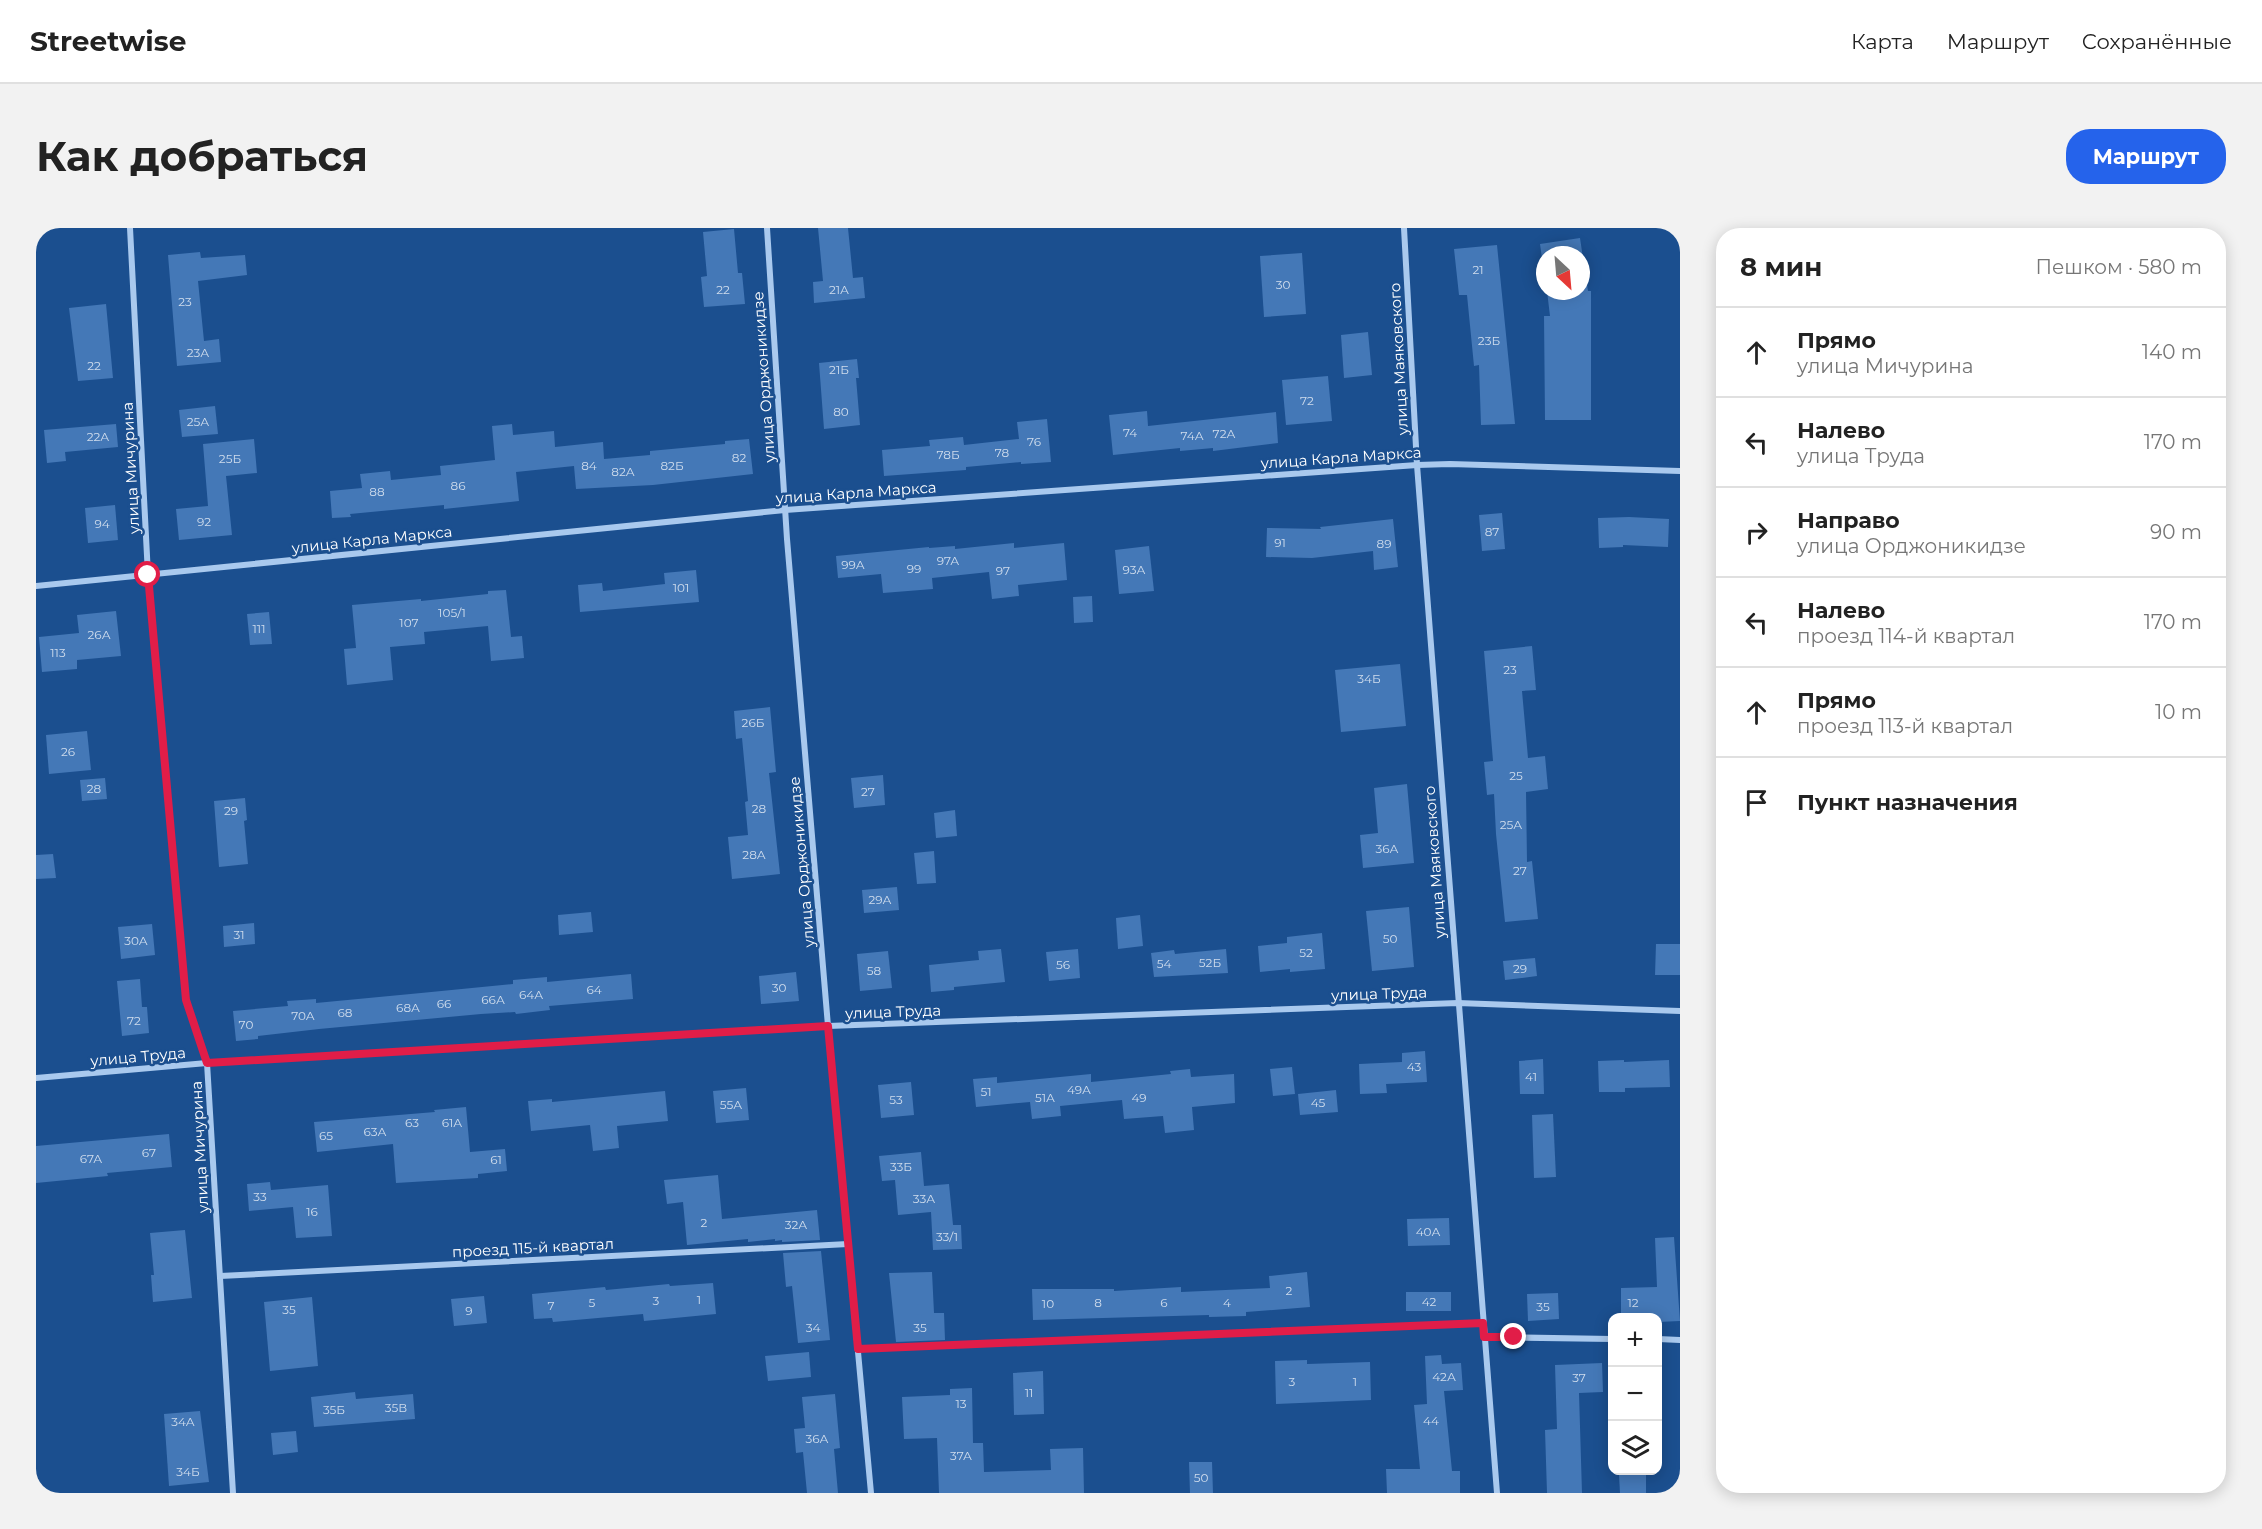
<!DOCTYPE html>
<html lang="ru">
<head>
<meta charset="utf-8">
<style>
	body { margin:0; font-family:Montserrat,sans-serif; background:#f2f2f2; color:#222 }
	.controls { position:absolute; right:18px; bottom:18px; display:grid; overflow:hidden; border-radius:12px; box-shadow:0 3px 15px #0003 }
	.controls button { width:54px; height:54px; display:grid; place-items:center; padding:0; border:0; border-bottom:2px solid #e0e0e0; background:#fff; color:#222; font:30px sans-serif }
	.compass { position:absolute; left:1500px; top:18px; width:54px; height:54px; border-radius:50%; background:#fff; box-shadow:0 3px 15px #0003; rotate:154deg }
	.stop { position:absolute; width:18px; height:18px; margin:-14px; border:4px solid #e11d48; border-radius:50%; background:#fff }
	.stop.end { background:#e11d48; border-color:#fff; box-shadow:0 2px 6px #0008 }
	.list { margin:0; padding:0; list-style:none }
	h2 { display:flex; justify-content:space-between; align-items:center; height:78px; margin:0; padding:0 24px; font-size:26px }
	h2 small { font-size:20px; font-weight:400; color:#767676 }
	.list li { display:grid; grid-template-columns:39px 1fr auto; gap:18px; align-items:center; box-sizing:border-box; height:90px; padding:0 24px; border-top:2px solid #e0e0e0 }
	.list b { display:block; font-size:22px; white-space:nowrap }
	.list p { margin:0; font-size:20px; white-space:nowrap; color:#767676 }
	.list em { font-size:20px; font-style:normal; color:#767676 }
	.icon { flex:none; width:33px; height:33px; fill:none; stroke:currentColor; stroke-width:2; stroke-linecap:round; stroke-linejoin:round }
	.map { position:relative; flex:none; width:1644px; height:1265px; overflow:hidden; border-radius:24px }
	header { display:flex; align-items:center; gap:36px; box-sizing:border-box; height:84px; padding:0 30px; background:#fff; border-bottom:2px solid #e0e0e0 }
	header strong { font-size:28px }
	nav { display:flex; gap:33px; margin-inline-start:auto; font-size:21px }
	.intro { display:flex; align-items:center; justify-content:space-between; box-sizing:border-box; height:144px; padding:0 36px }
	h1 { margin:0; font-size:42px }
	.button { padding:15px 27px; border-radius:24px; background:#2563eb; color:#fff; font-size:21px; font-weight:700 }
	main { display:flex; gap:36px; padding:0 36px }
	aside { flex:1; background:#fff; border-radius:24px; box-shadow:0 3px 15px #0003 }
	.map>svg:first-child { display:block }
	.building { fill:#4478b7 }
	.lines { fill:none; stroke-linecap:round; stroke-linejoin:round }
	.street { stroke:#a9c9ee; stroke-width:6 }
	.route { stroke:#e11d48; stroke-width:8 }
	.labels { text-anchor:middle; stroke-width:5; stroke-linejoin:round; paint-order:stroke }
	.number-label { font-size:12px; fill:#d0dded }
	.street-label { font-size:15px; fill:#fff; stroke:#1b4f8f }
</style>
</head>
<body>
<header>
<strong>Streetwise</strong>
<nav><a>Карта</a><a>Маршрут</a><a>Сохранённые</a></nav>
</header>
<div class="intro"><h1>Как добраться</h1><a class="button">Маршрут</a></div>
<main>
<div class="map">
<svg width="1644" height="1265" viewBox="0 0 1644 1265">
	<rect width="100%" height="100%" fill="#1b4f8f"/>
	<g class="building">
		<path d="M782,0H812L817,50L827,49L829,70L778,75L777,54L787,53Z"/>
		<path d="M698,1L702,45H706L709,76L668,79L665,49L671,48L667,4Z"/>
		<path d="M1544,10L1552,63H1555V192H1509L1508,88H1514L1511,63H1545V27H1509V52L1504,16Z"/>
		<path d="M1461,17L1479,196L1445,197L1443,137L1438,138L1431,67H1423L1418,21Z"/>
		<path d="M164,24L165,30L209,27L211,47L162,53L168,113L183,111L185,134L141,138L132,27Z"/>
		<path d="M1266,25L1270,86L1228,89L1224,28Z"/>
		<path d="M70,76L77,150L42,153L33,80Z"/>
		<path d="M1332,104L1336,147L1308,150L1305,107Z"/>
		<path d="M821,131L823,150H820L824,197L788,201L783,135Z"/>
		<path d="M1292,148L1296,193L1250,197L1246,152Z"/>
		<path d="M179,178L182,206L146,209L143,182Z"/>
		<path d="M1111,183L1112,198L1240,184L1242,215L1177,223V220L1144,223V220L1077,227L1073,187Z"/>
		<path d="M1011,191L1015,234L985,236V234L930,239V242L848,248L846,222L894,218L893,212L927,209L928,217L983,211L981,194Z"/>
		<path d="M80,196L82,219L29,224L30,233L11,235L8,202Z"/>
		<path d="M476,196L477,207L518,203L519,219L567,214L568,231L614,227V223L689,216V213L713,211L717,246L617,257L540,261L538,238L480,244L483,273L408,281V277L314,286L315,289L296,290L294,263L326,260L324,246L354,243L355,252L405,247L404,238L459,232L456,198Z"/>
		<path d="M218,211L221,245L190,248L196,307L143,312L140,281L172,278L167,216Z"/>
		<path d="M79,277L82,312L52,315L49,280Z"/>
		<path d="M1466,285L1469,321L1446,323L1443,287Z"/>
		<path d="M1593,289L1633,291L1632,319L1587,317V319L1563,320L1562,290Z"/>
		<path d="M1357,291L1362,339L1338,342L1337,323L1276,330L1230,329L1231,300L1285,301L1284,299Z"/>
		<path d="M978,315V320L1028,315L1031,352L982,357L983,368L956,371L953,344L896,350L897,361L847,365L845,346L802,350L800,328L893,319V320L919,318V321Z"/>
		<path d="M1113,318L1118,363L1083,366L1079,322Z"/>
		<path d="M660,342L663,374L544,384L542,357L566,355L567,363L629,356L628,345Z"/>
		<path d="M470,362L475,409L486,408L488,430L455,433L452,398L388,404L389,416L354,419L357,452L311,457L308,421L320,420L316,377L385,371V373L452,366V363Z"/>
		<path d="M1056,368L1057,394L1038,395L1037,369Z"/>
		<path d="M80,383L85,428L41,432V441L6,444L3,409L43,405L41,387Z"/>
		<path d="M233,384L236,416L214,417L211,386Z"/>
		<path d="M1496,418L1500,462L1486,463L1492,530L1509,528L1512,561L1490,564L1491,634L1496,633L1502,691L1469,694L1460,606L1458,566L1451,567L1448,534L1457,533L1448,423Z"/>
		<path d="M1364,436L1370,498L1305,504L1299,442Z"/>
		<path d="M734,479L740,544L733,545L744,646L696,651L692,609L712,607L709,574L712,573L706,510L700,511L698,483Z"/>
		<path d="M51,503L55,542L13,546L10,507Z"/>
		<path d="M847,547L849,577L818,580L815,550Z"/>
		<path d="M69,550L71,571L46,573L44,552Z"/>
		<path d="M1371,556L1378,635L1327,640L1324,607L1342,605L1338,560Z"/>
		<path d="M209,570L211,592L208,593L212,636L183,639L178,573Z"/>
		<path d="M919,582L921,608L900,610L898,585Z"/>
		<path d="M898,623L900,655L881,656L878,625Z"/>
		<path d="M17,626L20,650L0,651V627Z"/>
		<path d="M861,659L863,682L828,685L826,662Z"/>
		<path d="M1373,679L1378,739L1336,743L1330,683Z"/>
		<path d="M555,684L557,704L523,707L522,687Z"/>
		<path d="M1104,687L1107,718L1082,721L1080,690Z"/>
		<path d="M218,695L219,716L188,719L187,698Z"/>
		<path d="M116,696L119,727L85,731L82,699Z"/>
		<path d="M1286,705L1289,741L1254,744V741L1224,744L1222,718L1251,715V709Z"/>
		<path d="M1620,716H1644V747H1619Z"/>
		<path d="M965,721L969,754L918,759V762L895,764L893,737L943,732L942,723Z"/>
		<path d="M1042,721L1044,750L1013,753L1010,724Z"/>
		<path d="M1190,721L1192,745L1118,749L1115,725L1138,722L1139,726Z"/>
		<path d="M852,723L856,760L824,763L821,726Z"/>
		<path d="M1499,730L1501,748L1469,752L1467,733Z"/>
		<path d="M760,744L763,773L725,776L723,748Z"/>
		<path d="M595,746L597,771L513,778L514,782L480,786L479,784L445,786L283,801L222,808V811L200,813L197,783L252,778L251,773L280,771V775L385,765L477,756V752L511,749V754Z"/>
		<path d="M104,751L106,779H111L113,805L86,808L81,753Z"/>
		<path d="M1389,823L1391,854L1350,856L1351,865L1324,866L1323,836L1366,834V825Z"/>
		<path d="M1507,831L1508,866H1484L1483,833Z"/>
		<path d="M1588,832V834L1633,832L1634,859L1589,860V864H1563L1562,833Z"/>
		<path d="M1256,839L1259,866L1237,868L1234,841Z"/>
		<path d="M1154,841L1155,849L1198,846L1199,875L1156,879L1158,902L1129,905L1127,888L1088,891L1086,872L1024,878L1025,888L996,891L994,874L940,879L937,851L961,849V855L1055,846V854L1135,846L1134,843Z"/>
		<path d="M875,854L878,887L845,890L842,857Z"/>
		<path d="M710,860L713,892L680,895L677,863Z"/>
		<path d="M1300,862L1302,884L1264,887L1262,866Z"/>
		<path d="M629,863L632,893L581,898L583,920L557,923L554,897L495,903L492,873L516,871V874Z"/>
		<path d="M430,879L434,924L469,921L471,943L442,946V950L360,955L357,916L281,924L278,894L399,884L398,882Z"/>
		<path d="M1517,886L1520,949L1498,950L1496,887Z"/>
		<path d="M133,906L136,939L71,945L72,948L0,955V918Z"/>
		<path d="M885,924L888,958L913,956L917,997H925L926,1021L897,1022L895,984L862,987L859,952L846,953L843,928Z"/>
		<path d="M682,947L686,991L781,982L784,1012L746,1014V1012L739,1013V1011L712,1014V1011L651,1017L647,974L631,976L628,952Z"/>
		<path d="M234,954L235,962L292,957L296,1008L260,1010L257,979L213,983L211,956Z"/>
		<path d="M1413,990L1414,1017L1372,1018L1371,991Z"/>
		<path d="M149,1002L156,1070L117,1074L115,1047H118L114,1005Z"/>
		<path d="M1638,1009L1644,1093L1622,1094V1089H1585V1060L1621,1059L1619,1010Z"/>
		<path d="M785,1023L794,1112L762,1115L756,1058L750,1059L747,1025Z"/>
		<path d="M896,1044L898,1085H908L909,1112L860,1114L853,1045Z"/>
		<path d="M1271,1044L1274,1079L1210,1084V1088L1173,1089V1087L997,1092L996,1061H1078V1063L1145,1059V1064L1234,1060L1233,1048Z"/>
		<path d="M677,1055L680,1086L608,1093L607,1086L517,1094L516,1090L498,1091L496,1066L569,1059L570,1062L633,1056L634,1058Z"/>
		<rect x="1370" y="1064" width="45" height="19"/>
		<path d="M1522,1065L1523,1091L1492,1093L1491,1066Z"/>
		<path d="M448,1068L451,1095L418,1098L415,1071Z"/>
		<path d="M276,1069L282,1138L234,1143L228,1074Z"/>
		<path d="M773,1124L775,1149L732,1153L729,1128Z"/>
		<path d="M1405,1127L1406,1136L1425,1135L1427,1162L1408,1163L1416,1243H1424V1265H1351L1350,1241H1384L1378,1177L1391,1176L1389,1128Z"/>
		<path d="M1271,1132V1136L1334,1134L1335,1172L1240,1176L1239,1133Z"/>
		<path d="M1566,1135L1567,1164L1543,1165L1546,1265H1511L1509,1202L1521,1201L1519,1137Z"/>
		<path d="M1007,1143L1008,1186L978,1187L977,1145Z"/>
		<path d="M936,1160L937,1215H947L948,1244L1015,1242L1014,1221L1047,1220L1048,1265H903L901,1210L868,1211L866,1169L914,1167V1161Z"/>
		<path d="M319,1164L320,1171L377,1166L379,1191L278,1199L275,1169Z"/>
		<path d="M799,1166L804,1220L798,1221L802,1265H771L767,1224L760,1225L758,1201L769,1200L766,1169Z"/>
		<path d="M164,1183L173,1254L133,1258L128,1186Z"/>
		<path d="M260,1203L262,1224L237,1227L235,1205Z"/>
		<path d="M1153,1234H1176L1177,1265H1154Z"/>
		<path d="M1610,1246V1265H1584L1583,1247Z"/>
	</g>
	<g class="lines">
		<g class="street">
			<path d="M94,0L112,347L150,772L171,835L197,1265"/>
			<path d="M731,0L751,311L792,798L835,1265"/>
			<path d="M1368,0L1381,237L1461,1265"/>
			<path d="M0,358L749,282L1381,237L1414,236L1644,243"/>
			<path d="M0,850L171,835L792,798L1422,775L1644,783"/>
			<path d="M184,1048L812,1016"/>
			<path d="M1448,1109L1576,1111"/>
			<path d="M1622,1111L1644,1112"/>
			<path d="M822,1121L1447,1095"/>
		</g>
	</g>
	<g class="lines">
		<path class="route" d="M112,347L150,772L171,835L792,798L822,1121L1447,1095L1448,1109H1478"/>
	</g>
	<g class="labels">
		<g class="number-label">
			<text x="1442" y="46">21</text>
			<text x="1247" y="61">30</text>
			<text x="687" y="66">22</text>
			<text x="803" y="66">21А</text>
			<text x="149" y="78">23</text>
			<text x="1453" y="117">23Б</text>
			<text x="162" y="129">23А</text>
			<text x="58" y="142">22</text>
			<text x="803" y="146">21Б</text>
			<text x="1271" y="177">72</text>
			<text x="805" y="188">80</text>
			<text x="162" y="198">25А</text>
			<text x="1094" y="209">74</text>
			<text x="1188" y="210">72А</text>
			<text x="1156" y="212">74А</text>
			<text x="62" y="213">22А</text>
			<text x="998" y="218">76</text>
			<text x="966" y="229">78</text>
			<text x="912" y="231">78Б</text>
			<text x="703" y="234">82</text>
			<text x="194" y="235">25Б</text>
			<text x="553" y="242">84</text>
			<text x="636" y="242">82Б</text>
			<text x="587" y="248">82А</text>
			<text x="422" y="262">86</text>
			<text x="341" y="268">88</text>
			<text x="168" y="298">92</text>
			<text x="66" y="300">94</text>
			<text x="1456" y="308">87</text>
			<text x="1244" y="319">91</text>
			<text x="1348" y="320">89</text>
			<text x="912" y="337">97А</text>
			<text x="817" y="341">99А</text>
			<text x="878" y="345">99</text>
			<text x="1098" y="346">93А</text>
			<text x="967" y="347">97</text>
			<text x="645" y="364">101</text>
			<text x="416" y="389">105/1</text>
			<text x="373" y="399">107</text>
			<text x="223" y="405">111</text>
			<text x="63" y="411">26А</text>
			<text x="22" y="429">113</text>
			<text x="1474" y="446">23</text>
			<text x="1333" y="455">34Б</text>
			<text x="717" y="499">26Б</text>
			<text x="32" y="528">26</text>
			<text x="1480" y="552">25</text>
			<text x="58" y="565">28</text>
			<text x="832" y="568">27</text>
			<text x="723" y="585">28</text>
			<text x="195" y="587">29</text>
			<text x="1475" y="601">25А</text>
			<text x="1351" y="625">36А</text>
			<text x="718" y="631">28А</text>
			<text x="1484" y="647">27</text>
			<text x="844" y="676">29А</text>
			<text x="203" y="711">31</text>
			<text x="1354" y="715">50</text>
			<text x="100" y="717">30А</text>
			<text x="1270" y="729">52</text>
			<text x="1174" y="739">52Б</text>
			<text x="1128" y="740">54</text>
			<text x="1027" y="741">56</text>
			<text x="1484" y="745">29</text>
			<text x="838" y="747">58</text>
			<text x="743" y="764">30</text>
			<text x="558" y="766">64</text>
			<text x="495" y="771">64А</text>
			<text x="457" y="776">66А</text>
			<text x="408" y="780">66</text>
			<text x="372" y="784">68А</text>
			<text x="309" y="789">68</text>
			<text x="267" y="792">70А</text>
			<text x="98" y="797">72</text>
			<text x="210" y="801">70</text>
			<text x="1378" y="843">43</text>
			<text x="1495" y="853">41</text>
			<text x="1043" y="866">49А</text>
			<text x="950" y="868">51</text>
			<text x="1009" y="874">51А</text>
			<text x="1103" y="874">49</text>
			<text x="860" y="876">53</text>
			<text x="1282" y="879">45</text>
			<text x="695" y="881">55А</text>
			<text x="376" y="899">63</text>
			<text x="416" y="899">61А</text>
			<text x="339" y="908">63А</text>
			<text x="290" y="912">65</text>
			<text x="113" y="929">67</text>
			<text x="55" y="935">67А</text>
			<text x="460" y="936">61</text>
			<text x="865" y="943">33Б</text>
			<text x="224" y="973">33</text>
			<text x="888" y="975">33А</text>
			<text x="276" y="988">16</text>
			<text x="668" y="999">2</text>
			<text x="760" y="1001">32А</text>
			<text x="1392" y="1008">40А</text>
			<text x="911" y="1013">33/1</text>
			<text x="1253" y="1067">2</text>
			<text x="663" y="1076">1</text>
			<text x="620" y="1077">3</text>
			<text x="1393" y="1078">42</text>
			<text x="556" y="1079">5</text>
			<text x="1062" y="1079">8</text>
			<text x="1128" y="1079">6</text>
			<text x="1191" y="1079">4</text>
			<text x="1597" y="1079">12</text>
			<text x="1012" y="1080">10</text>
			<text x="515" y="1082">7</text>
			<text x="1507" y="1083">35</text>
			<text x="253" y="1086">35</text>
			<text x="433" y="1087">9</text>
			<text x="777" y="1104">34</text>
			<text x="884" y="1104">35</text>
			<text x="1408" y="1153">42А</text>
			<text x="1543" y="1154">37</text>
			<text x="1256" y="1158">3</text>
			<text x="1319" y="1158">1</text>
			<text x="993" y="1169">11</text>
			<text x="925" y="1180">13</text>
			<text x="360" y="1184">35В</text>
			<text x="298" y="1186">35Б</text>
			<text x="1395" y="1197">44</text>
			<text x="147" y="1198">34А</text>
			<text x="781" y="1215">36А</text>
			<text x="925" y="1232">37А</text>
			<text x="152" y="1248">34Б</text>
			<text x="1165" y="1254">50</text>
		</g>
		<g class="street-label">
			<text transform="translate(1363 131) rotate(-93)" y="5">улица Маяковского</text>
			<text transform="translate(728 149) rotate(-94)" y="5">улица Орджоникидзе</text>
			<text transform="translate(1305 230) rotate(-4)" y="5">улица Карла Маркса</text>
			<text transform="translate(95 240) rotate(-93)" y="5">улица Мичурина</text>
			<text transform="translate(820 265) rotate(-4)" y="5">улица Карла Маркса</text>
			<text transform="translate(336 312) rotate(-6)" y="5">улица Карла Маркса</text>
			<text transform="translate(766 634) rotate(-95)" y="5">улица Орджоникидзе</text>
			<text transform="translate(1399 634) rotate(-94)" y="5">улица Маяковского</text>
			<text transform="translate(1343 766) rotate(-2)" y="5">улица Труда</text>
			<text transform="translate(857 784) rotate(-2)" y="5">улица Труда</text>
			<text transform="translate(102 829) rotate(-5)" y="5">улица Труда</text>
			<text transform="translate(164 919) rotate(-93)" y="5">улица Мичурина</text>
			<text transform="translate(497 1020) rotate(-3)" y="5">проезд 115-й квартал</text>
		</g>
	</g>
</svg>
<div class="controls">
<button>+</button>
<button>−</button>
<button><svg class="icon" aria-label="layers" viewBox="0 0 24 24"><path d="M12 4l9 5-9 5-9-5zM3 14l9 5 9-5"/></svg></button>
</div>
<svg class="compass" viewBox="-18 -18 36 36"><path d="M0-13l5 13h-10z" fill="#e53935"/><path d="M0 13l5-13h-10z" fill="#767676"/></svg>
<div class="stop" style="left:112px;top:347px"></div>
<div class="stop end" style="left:1478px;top:1109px"></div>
</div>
<aside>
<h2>8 мин<small>Пешком · 580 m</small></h2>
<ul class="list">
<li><svg class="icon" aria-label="ahead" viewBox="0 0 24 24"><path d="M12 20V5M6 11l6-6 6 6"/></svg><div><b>Прямо</b><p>улица Мичурина</p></div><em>140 m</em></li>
<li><svg class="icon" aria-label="left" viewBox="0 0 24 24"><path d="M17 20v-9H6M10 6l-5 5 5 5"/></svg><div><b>Налево</b><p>улица Труда</p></div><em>170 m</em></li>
<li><svg class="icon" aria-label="right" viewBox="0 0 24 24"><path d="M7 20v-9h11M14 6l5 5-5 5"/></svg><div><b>Направо</b><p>улица Орджоникидзе</p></div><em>90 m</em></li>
<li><svg class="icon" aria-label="left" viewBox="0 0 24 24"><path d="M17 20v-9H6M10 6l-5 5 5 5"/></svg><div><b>Налево</b><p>проезд 114-й квартал</p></div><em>170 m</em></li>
<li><svg class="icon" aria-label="ahead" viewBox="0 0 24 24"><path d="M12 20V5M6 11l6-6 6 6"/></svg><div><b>Прямо</b><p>проезд 113-й квартал</p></div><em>10 m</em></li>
<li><svg class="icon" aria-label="arrive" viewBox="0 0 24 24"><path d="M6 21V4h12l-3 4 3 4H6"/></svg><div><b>Пункт назначения</b></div></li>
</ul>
</aside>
</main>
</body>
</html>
